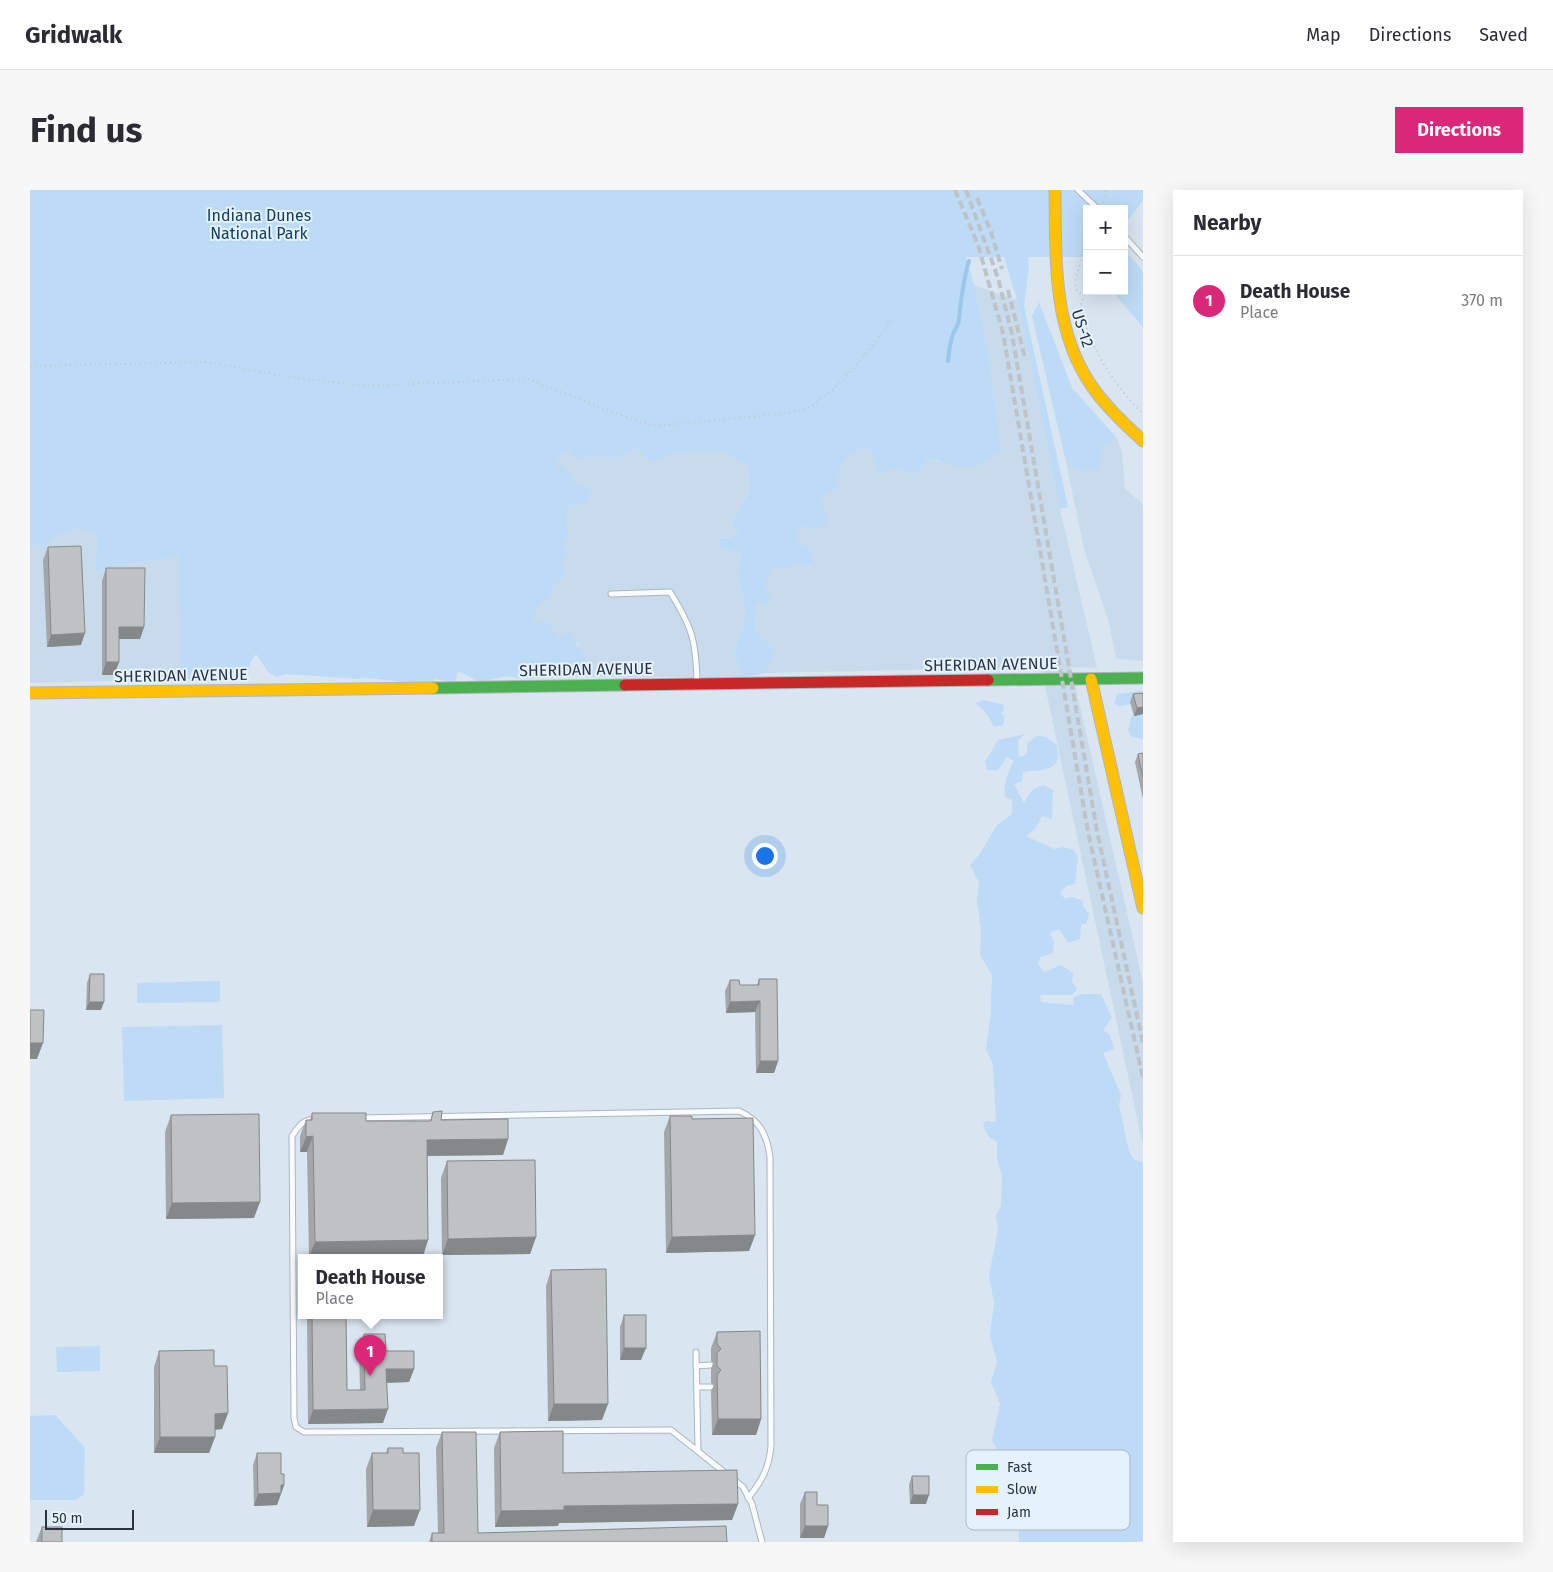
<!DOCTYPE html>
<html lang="en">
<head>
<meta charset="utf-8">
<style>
	body { margin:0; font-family:"Fira Sans",sans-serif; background:#f7f7f7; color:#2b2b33 }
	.controls { position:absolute; right:15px; top:15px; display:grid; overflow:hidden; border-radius:0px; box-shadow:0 5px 20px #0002 }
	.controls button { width:45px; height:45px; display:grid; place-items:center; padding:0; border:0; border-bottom:1px solid #e1e1e2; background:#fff; color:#2b2b33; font:25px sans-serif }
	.scale { position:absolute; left:15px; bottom:12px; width:89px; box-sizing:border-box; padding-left:5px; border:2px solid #2b343c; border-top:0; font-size:14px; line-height:18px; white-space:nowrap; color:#2b343c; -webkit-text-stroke:4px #e4f2fe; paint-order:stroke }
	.you { position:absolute; left:734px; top:665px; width:18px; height:18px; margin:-12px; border:4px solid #fff; border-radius:50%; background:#1a73e8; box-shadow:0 0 0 8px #1a73e833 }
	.badge { display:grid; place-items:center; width:32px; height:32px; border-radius:50%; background:#db2777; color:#fff; font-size:16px; font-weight:700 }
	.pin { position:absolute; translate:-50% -41px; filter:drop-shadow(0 1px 2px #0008) }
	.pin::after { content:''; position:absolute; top:26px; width:18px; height:15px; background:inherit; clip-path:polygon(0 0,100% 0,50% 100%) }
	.popup { position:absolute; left:268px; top:1064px; width:145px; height:65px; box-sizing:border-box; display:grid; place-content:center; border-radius:0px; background:#fff; filter:drop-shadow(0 1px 4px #0005); font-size:16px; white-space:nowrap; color:#7c7c81 }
	.popup b { font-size:19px; color:#2b2b33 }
	.popup::after { content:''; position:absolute; left:50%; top:100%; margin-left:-10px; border:10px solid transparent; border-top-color:#fff }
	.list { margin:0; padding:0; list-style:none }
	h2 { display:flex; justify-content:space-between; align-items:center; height:65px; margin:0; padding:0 20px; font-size:21px }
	h2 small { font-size:16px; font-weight:400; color:#7c7c81 }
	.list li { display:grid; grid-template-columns:32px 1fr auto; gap:15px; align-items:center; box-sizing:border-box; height:90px; padding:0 20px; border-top:1px solid #e1e1e2 }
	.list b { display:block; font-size:19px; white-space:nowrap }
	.list p { margin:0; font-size:16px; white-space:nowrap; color:#7c7c81 }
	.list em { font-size:16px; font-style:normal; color:#7c7c81 }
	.map { position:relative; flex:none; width:1113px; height:1352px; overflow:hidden; border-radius:0px }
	header { display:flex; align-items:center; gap:30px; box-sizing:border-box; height:70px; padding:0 25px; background:#fff; border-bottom:1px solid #e1e1e2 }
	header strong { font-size:24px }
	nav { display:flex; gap:28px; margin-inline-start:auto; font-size:18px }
	.intro { display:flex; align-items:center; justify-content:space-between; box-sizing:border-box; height:120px; padding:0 30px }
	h1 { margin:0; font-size:35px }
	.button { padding:12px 22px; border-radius:0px; background:#db2777; color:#fff; font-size:18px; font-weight:700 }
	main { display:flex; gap:30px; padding:0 30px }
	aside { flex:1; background:#fff; border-radius:0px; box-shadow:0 5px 20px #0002 }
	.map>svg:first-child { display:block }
	.built { fill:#c7dbed }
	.green { fill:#bddbf6 }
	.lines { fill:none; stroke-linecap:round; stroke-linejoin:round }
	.stream { stroke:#9ac7ee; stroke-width:4 }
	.lane-casing { stroke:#acb6be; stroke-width:7 }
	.fast-casing { stroke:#acb6be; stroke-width:13 }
	.slow-casing { stroke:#acb6be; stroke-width:13 }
	.jam-casing { stroke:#acb6be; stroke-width:13 }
	.path { stroke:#c1c6ca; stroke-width:2; stroke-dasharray:1 4; stroke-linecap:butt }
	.lane { stroke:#f9fbfd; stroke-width:5 }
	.fast { stroke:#4caf50; stroke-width:11 }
	.slow { stroke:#ffc107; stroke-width:11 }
	.jam { stroke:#c62828; stroke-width:11 }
	.rail { stroke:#bfc2c6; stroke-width:4; stroke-dasharray:8 4; stroke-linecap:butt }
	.wall { fill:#a3a7a7 }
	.shaded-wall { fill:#858888 }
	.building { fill:#bec2c2; stroke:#858888 }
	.labels { text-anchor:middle; stroke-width:4; stroke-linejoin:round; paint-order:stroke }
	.park-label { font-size:16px; fill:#123e60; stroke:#e4f2fe }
	.street-label { font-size:16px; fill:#2b343c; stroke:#e4f2fe }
	.key { fill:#e4f2fe; stroke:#acb9c4; stroke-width:1 }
	.key-label { font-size:14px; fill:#2b343c }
</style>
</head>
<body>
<header>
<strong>Gridwalk</strong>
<nav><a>Map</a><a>Directions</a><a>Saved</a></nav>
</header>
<div class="intro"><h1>Find us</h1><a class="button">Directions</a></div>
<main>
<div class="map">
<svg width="1113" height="1352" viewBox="0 0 1113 1352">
	<rect width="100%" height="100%" fill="#d9e5f0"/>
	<g class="built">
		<path d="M944,95L987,110L1030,319L1067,478L1041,477L1113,793V956L1011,477L736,483L745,459L725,441L726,414L743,376L763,373L783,376L781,361L764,349L770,337L786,339L791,307L807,299L808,277L819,264L836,257L845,268L862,278L885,285L898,268L909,272L971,261L958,160Z"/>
		<path d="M1087,248L1092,262L1095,299L1113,314V471L1086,469L1079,432L1054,359L1036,272L1052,281L1072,257Z"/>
		<path d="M605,259L614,265L632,270L641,263L692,261L718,276L720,299L702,332L708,345L689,348L692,359L712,362L708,382L716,425L704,464L716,487H533L554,479L556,471L550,463L548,453L528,448L502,433L507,418L519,409L526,393L536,385L531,371V356L538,328L536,321L539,317L557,313L547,295L523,282L530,265L539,260L550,271L569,265L585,269Z"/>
		<path d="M54,339L66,342L68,354L64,380L73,381L86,375L150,367L151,489L0,493V355H6L34,341Z"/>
	</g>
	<g class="green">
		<path d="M0,0H1113V13L1112,12L1094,35V19H1057V67H998L999,76L994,116L1038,317L1030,319L987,110L974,67H936L944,95L958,160L971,261L947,276H927L898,268L886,285L863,278L849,285L845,268L836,257C811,268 809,273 807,299L791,307L797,334L786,339L770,337L765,349L781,361L784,376L763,373L754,379L743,376L735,395L742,411L726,414L725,441L745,459L736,483L716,487L704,464L716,425L708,382L712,362L692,359L689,349L708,345L702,332L720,300L718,276L692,261L641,263L632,270L619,271L614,265L605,259L585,269L569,265L549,271L539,260L530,265L524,281L533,274L547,295H555L561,301L557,313L539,317L536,321L538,328L536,333L539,342L531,356L537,363L531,371L536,385L526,393L519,409L507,418L502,433L518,432L528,448L540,442L556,471L554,479L533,487L492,489L477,486L449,492L428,481L425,493L406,489C389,499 349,485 327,489L256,484L246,487L238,482L226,464L221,471L216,488L151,489L149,367L86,375L73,381H64L68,354L66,342C47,337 29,339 16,356L0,355Z"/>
		<path d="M1094,60L1113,81V137L1082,101H1094Z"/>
		<path d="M1009,112L1042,198L1087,248L1072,257L1069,278L1052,281L1036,272L1002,126Z"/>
		<path d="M1110,501L1113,503L1098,515L1089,516L1084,513L1087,504Z"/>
		<path d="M954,510L974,515V521L971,523L975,527L973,535L964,537C960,528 954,519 945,513Z"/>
		<path d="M1113,523V549L1102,547L1098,540L1101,527Z"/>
		<path d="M996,544L988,550L989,567L994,566L997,562V554L1007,546L1016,547L1027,555L1028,568L1025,575C1011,583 1007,579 993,582L992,591L984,594L994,613C1000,602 1002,598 1014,595L1023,600L1022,629L1012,626L1006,638L996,646L1024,659L1033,657L1044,660L1048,667L1045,694L1037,696L1030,702L1034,708L1043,707L1053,711V716L1059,724L1056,734H1051L1050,749L1038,753L1029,739L1020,742L1024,753L1023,763L1010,767L1008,774L1014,782L1031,775L1043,783L1042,791L1047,800L1042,805H1010L1011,812L1044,815L1043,808L1051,804H1071L1082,828L1073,840L1080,845L1084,859L1073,863L1091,905L1089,915L1099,961L1103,969L1113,972V1351L1104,1352H989L988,1263L979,1278L962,1251L970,1214L961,1192L967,1172L960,1146L964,1113L959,1085L968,1040L966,1026L971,1016L972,985L967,969V952L958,946L953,935L956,931L966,932L963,874L956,859L961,823L962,785L950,765L951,741L947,710L949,693L940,675L949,665L967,635L982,624V610L975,607C974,594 977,583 984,571L977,567L968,580H957L955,572L968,550Z"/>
		<path d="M190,791V812L107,813V793Z"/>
		<path d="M192,835L194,908L94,911L92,837Z"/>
		<path d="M70,1156V1181L27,1182L26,1157Z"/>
		<path d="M25,1225L55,1258L54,1304L46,1310H0V1226Z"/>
	</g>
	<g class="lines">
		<path class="stream" d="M918,171C919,161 920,153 923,144C925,139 929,134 929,129C931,109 933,90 939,71"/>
		<defs>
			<g id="lane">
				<path d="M1048,0L1068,19"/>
				<path d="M1094,46L1113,67"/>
				<path d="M581,404L640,402C662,437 666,450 667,492"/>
				<path d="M329,928L709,921C730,930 737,945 740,967L741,1256C739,1278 732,1291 718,1308"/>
				<path d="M286,929C273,929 269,936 262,946L264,1228L266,1237L274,1242L641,1240L713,1297L722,1314L732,1352"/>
				<path d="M666,1162L668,1261"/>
				<path d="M666,1176L681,1175"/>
				<path d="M667,1197H681"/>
			</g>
			<g id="fast">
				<path d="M958,490L1113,488"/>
				<path d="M403,498L595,495"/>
			</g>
			<g id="slow">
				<path d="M1025,0C1026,66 1022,138 1061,195C1076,217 1095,234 1113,251"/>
				<path d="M1061,489L1113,718"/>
				<path d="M0,503L403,498"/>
			</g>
			<path id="jam" d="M595,495L958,490"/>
		</defs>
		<use href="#lane" class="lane-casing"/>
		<use href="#fast" class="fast-casing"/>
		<use href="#slow" class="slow-casing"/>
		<use href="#jam" class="jam-casing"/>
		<g class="path">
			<path d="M1074,12L1076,0"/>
			<path d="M1057,53L1053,55C1058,69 1032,100 1055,105L1051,112C1056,154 1084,195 1113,224"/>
			<path d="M0,176L177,172L259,187L335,196L498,189L606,231L628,236L758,223L781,217L807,196L835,165L863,128"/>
		</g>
		<use href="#lane" class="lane"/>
		<use href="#fast" class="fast"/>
		<use href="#slow" class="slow"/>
		<use href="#jam" class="jam"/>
		<g class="rail">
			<path d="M925,0L948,55L973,143L1058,642L1113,888"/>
			<path d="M936,0L968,88L982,144L1067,641L1113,853"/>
			<path d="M947,8L961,42L972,79"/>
			<path d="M978,100L995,168"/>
		</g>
	</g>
	<g class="wall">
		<path d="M18,357L51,455L17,457L13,370Z"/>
		<path d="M76,378L114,437L110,449H89V472L84,485H72V391Z"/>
		<path d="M1113,503V524L1104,526L1100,512L1103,504Z"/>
		<path d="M1113,563V609L1105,572L1108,564Z"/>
		<path d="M60,784L71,820H56L57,793Z"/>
		<path d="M729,789L748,871L744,883H726L725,822L696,823L695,801L700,790L710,795H727Z"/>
		<path d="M403,922L411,930L478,949L473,965L397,966L398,1050L393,1066L279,1067L277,962H270V946L276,930H280L282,923L336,931H400Z"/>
		<path d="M141,925L224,1028L136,1029L135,942Z"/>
		<path d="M640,926L662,929L725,1045L719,1061L636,1063L634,942Z"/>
		<path d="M417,971L506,1047L500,1064L412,1065L411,988Z"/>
		<path d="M521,1080L572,1230L518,1231L516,1096Z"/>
		<path d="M277,1125H316L317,1200H330L329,1158L334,1144L356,1161L384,1179L379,1192L357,1193L353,1233L278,1234Z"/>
		<path d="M594,1125L611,1170H590V1137Z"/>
		<path d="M687,1142L731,1229L726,1245H682L681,1201L684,1195L681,1193V1179L683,1173L681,1171V1158Z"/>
		<path d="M129,1161L184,1176L198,1223L192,1239L185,1240V1247L179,1263H124V1177Z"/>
		<path d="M412,1242L448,1343L697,1352H399L402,1343H408L406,1258Z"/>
		<path d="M470,1242L533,1283L708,1314L702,1330L529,1333L528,1336L465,1337L464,1258Z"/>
		<path d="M358,1258L373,1263L384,1336L337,1337L336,1279L342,1263H356Z"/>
		<path d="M227,1263L251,1284L254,1295L247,1315L224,1316L223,1275Z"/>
		<path d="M882,1286L896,1314H880L879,1295Z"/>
		<path d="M775,1302L787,1315L798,1336L794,1348H770V1314Z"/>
		<path d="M12,1337L32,1352H6Z"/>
	</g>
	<g class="shaded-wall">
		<path d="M89,437H114L110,449H84Z"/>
		<path d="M55,443L51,455L17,457L21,445Z"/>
		<path d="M76,472H89L84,485H72Z"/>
		<path d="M1113,517V524L1104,526L1107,518Z"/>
		<path d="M730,811L725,822L696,823L700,812Z"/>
		<path d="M59,812H74L71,820H56Z"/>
		<path d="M0,853H13L7,869H0Z"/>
		<path d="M730,871H748L744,883H726Z"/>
		<path d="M283,946L277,962H270L276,947Z"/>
		<path d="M478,949L473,965L391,966L397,950Z"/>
		<path d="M230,1012L224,1028L136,1029L142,1013Z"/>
		<path d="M725,1045L719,1061L636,1063L642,1047Z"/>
		<path d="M506,1047L500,1064L412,1065L418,1049Z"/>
		<path d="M398,1050L393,1066L279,1067L285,1052Z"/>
		<path d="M594,1158H616L611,1170H590Z"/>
		<path d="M356,1179H384L379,1192L351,1193Z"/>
		<path d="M524,1214H578L572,1230L518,1231Z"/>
		<path d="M358,1219L353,1233L278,1234L283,1220Z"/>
		<path d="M198,1223L192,1239L179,1240L185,1224Z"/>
		<path d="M688,1229H731L726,1245H682Z"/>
		<path d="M130,1247H185L179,1263H124Z"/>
		<path d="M251,1295H254L247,1315L224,1316L228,1304Z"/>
		<path d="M883,1305H899L896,1314H880Z"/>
		<path d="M708,1314L702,1330L529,1333L528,1336L465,1337L471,1321L534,1316Z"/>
		<path d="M343,1320H390L384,1336L337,1337Z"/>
		<path d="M775,1336H798L794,1348H770Z"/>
	</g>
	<g class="building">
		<path d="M51,356L55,443L21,445L18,357Z"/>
		<path d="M76,378H115L114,437H89V472H76Z"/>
		<path d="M1113,503V517L1107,518L1103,504Z"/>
		<path d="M1113,563V587L1108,564Z"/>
		<path d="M60,784H74V812H59Z"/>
		<path d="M729,789H747L748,871H730V811L700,812V790H709L710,795H729Z"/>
		<path d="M0,820H14L13,853H0Z"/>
		<path d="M412,921L411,930L478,929V949L397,950L398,1050L285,1052L283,946L276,947V930H282V923H336V931H401L403,922Z"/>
		<path d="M229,924L230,1012L142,1013L141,925Z"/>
		<path d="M640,926H662V929L723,928L725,1045L642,1047Z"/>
		<path d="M505,970L506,1047L418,1049L417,971Z"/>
		<path d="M576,1079L578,1214H524L521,1080Z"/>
		<path d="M282,1125H316L317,1200H335L334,1144H355L356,1161H384V1179H356L358,1219L283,1220Z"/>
		<rect x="594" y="1125" width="22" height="33"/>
		<path d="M730,1141L731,1229H688L687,1185L691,1180L687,1176V1163L691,1159L687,1154V1142Z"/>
		<path d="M184,1160V1176H197L198,1223L185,1224V1247H130L129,1161Z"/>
		<path d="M533,1241V1283L707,1280L708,1314L534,1316V1320L471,1321L470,1242Z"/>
		<path d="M412,1242H446L448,1343L696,1336L697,1352H402V1343H414Z"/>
		<path d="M358,1258H373V1263H389L390,1320H343L342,1263H358Z"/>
		<path d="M227,1263H251V1284H254V1295H251V1303L228,1304Z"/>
		<path d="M882,1286H899V1305H883Z"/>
		<path d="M775,1302H787V1315H798V1336H775Z"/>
		<rect x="12" y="1337" width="20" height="15"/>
	</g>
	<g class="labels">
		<g class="park-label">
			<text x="229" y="31">Indiana Dunes<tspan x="229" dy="18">National Park</tspan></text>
		</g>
		<g class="street-label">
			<text transform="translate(1053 138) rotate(72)" y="6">US-12</text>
			<text transform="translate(961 474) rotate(-1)" y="6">SHERIDAN AVENUE</text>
			<text transform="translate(556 479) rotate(-1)" y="6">SHERIDAN AVENUE</text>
			<text transform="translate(151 485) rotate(-1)" y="6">SHERIDAN AVENUE</text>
		</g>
	</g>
	<rect x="936" y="1260" width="164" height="80" rx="8" class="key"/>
	<rect x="946" y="1274" width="22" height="6" fill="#4caf50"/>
	<rect x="946" y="1296" width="22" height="7" fill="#ffc107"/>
	<rect x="946" y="1319" width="22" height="6" fill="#c62828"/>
	<g class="key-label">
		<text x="977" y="1282">Fast</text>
		<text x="977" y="1304">Slow</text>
		<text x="977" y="1327">Jam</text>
	</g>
</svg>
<div class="controls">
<button>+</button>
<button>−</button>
</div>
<div class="scale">50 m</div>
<div class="you"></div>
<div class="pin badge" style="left:340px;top:1186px">1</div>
<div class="popup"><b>Death House</b>Place</div>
</div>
<aside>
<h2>Nearby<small></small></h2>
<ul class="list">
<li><span class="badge">1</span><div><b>Death House</b><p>Place</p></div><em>370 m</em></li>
</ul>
</aside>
</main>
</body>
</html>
